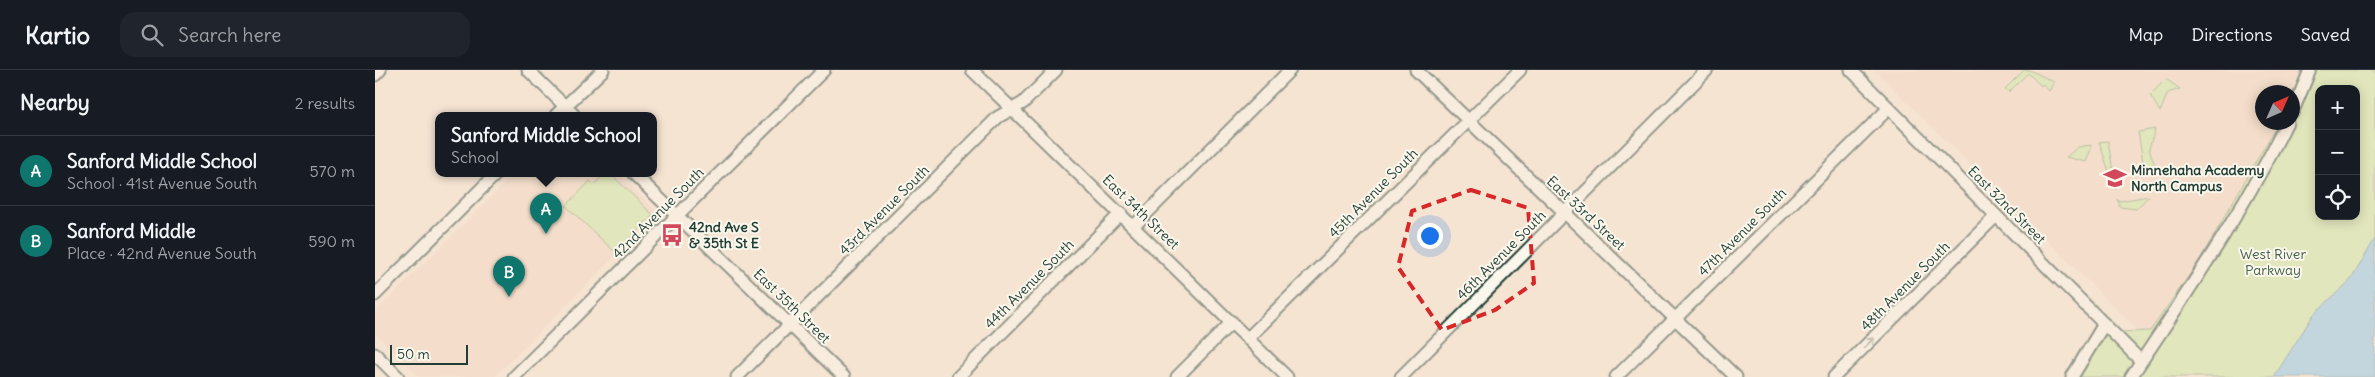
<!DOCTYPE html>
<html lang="en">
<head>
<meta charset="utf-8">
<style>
	body { margin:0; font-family:Delius,sans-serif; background:#20242c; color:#f1f3f6 }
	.controls { position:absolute; right:15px; top:15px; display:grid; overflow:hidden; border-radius:10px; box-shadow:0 2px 12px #0003 }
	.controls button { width:45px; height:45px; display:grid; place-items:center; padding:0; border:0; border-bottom:1px solid #363941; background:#171b24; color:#f1f3f6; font:25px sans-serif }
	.compass { position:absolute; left:1880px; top:15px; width:45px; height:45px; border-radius:50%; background:#171b24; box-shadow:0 2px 12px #0003; rotate:45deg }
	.scale { position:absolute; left:15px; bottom:12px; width:78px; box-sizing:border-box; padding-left:5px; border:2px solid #1f3d34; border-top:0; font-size:14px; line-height:18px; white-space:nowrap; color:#1f3d34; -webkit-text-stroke:4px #fbf7ec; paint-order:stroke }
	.you { position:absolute; left:1054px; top:165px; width:18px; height:18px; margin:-12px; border:4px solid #fff; border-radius:50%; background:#1a73e8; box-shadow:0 0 0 8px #1a73e833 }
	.badge { display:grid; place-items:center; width:32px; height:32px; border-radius:50%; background:#0f766e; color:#fff; font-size:16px; font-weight:700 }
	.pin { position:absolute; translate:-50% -41px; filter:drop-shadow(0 1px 2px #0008) }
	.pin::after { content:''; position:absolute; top:26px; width:18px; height:15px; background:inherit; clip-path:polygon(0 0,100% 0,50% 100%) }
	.popup { position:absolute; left:60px; top:42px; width:222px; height:65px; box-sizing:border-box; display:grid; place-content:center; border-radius:10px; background:#171b24; filter:drop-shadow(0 1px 4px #0005); font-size:16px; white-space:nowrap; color:#9ea1a6 }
	.popup b { font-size:19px; color:#f1f3f6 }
	.popup::after { content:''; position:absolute; left:50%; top:100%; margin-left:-10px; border:10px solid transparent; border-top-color:#171b24 }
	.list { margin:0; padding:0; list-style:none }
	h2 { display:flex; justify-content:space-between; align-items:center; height:65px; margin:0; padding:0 20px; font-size:21px }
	h2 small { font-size:16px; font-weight:400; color:#9ea1a6 }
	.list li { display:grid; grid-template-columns:32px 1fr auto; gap:15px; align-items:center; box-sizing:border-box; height:70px; padding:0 20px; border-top:1px solid #363941 }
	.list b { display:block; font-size:19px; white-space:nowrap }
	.list p { margin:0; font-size:16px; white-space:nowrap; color:#9ea1a6 }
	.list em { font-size:16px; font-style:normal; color:#9ea1a6 }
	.icon { flex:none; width:28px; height:28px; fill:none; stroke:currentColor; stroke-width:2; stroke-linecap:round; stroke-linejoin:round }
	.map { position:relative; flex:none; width:2000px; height:307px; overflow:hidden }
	header { display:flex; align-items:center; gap:30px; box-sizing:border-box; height:70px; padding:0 25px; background:#171b24; border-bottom:1px solid #363941 }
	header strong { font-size:24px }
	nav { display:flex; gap:28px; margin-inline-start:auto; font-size:18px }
	.search { width:350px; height:45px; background:#20242c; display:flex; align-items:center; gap:12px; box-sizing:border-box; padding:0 18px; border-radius:15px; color:#9ea1a6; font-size:19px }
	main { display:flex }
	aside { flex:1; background:#171b24 }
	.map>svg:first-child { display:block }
	.built { fill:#f2d7c2 }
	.green { fill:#c8e8a0; stroke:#74926a; fill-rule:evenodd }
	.water { fill:#88c5e8; stroke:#5e8fa0 }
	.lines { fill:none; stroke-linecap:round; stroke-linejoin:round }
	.minor-casing { stroke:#1f3d34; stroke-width:15 }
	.minor { stroke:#fbf7ec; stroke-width:11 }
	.oneway { stroke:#8d9a90 }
	.marked { fill:none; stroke:#d62828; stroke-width:4; stroke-dasharray:10 6; stroke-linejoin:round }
	.labels { text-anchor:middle; stroke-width:4; stroke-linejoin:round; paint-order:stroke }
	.poi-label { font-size:14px; font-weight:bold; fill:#1f3d34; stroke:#fbf7ec; text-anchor:start }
	.street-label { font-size:14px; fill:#1f3d34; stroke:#fbf7ec }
	.park-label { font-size:14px; fill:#415f4a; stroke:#fbf7ec }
</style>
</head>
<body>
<header>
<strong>Kartio</strong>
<div class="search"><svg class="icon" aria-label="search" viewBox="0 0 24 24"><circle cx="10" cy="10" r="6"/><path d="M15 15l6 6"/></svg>Search here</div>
<nav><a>Map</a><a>Directions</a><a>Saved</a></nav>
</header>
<main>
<aside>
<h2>Nearby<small>2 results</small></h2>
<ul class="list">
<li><span class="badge">A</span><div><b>Sanford Middle School</b><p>School · 41st Avenue South</p></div><em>570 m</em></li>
<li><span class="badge">B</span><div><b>Sanford Middle</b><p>Place · 42nd Avenue South</p></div><em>590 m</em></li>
</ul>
</aside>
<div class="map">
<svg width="2000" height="307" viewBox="0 0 2000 307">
	<rect width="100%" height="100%" fill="#f6e4d3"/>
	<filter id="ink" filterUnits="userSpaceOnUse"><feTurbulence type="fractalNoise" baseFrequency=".02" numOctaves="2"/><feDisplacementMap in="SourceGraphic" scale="10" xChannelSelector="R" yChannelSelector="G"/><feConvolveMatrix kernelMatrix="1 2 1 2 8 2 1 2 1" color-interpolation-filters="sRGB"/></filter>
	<g filter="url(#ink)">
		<g class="built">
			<path d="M1499,0H1928L1918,24V22H1888V52L1903,53L1824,191L1775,261L1764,262Z"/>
			<path d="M140,103H242L284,143L120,307H44L0,264V242Z"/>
		</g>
		<g class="green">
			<path d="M1649,0H1655L1679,12L1674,21L1668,14L1666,16L1653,3L1634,22L1630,19Z"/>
			<path d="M1928,0H2000V169L1976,210L1939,244L1899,307H1704L1730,262L1775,261L1824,191L1903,53L1918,52V24ZM1944,19H1981V146H1944Z"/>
			<path d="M1791,9L1805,19L1793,23L1785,42L1775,25Z"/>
			<path d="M1780,59L1774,79L1780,95L1769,98L1763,62Z"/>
			<path d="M1733,71L1741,119H1740L1724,72Z"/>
			<path d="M1716,75V79L1711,92L1691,87L1703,77Z"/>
			<path d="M230,103H235L278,145L241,183L191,136L215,111L219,115Z"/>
			<path d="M1774,126L1761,139L1745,137L1742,129L1744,131Z"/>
		</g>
		<path class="water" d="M2000,169V307H1899L1939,244L1976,210Z"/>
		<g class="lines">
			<defs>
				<g id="minor">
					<path d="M153,0L199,45"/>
					<path d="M597,0L912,307"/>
					<path d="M1041,0L1361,307"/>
					<path d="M1476,0L1766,291"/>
					<path d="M0,5L5,0"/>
					<path d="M1918,41L1935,0"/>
					<path d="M181,45L228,0"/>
					<path d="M258,103L469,307"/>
					<path d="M759,156L915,0"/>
					<path d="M0,225L122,103"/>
					<path d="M873,268L1145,0"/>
					<path d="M0,284L23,307"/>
					<path d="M139,307L449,0"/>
					<path d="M362,307L623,47L648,33L681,0"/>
					<path d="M583,307L746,143"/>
					<path d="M802,307L857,252"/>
					<path d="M1026,307L1332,0"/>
					<path d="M1241,307L1514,38"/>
					<path d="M1459,307L1621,146"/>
					<path d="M1697,307L1729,254"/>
					<path d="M1756,307C1811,224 1868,142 1912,52"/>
				</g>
			</defs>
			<use href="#minor" class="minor-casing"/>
			<use href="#minor" class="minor"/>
		</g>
		<defs><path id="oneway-shaft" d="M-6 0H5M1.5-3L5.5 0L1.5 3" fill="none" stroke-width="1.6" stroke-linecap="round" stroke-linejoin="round" transform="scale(1.25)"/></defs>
		<use class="oneway" href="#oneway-shaft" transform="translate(1494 273) rotate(-45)"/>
	</g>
	<path d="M0 0H2000V307H0ZM1096,120L1153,138L1159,213L1120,240L1067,260L1023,197L1037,141Z" fill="#f6e4d3" fill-opacity=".55" fill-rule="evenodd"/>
	<path class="marked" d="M1096,120L1153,138L1159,213L1120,240L1067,260L1023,197L1037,141Z"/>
	<defs>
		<symbol id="school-bare" viewBox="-9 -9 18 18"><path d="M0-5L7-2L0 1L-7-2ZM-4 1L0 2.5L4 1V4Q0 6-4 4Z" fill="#d1495b" stroke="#fbf7ec" stroke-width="2.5" paint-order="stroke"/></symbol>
		<symbol id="bus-bare" viewBox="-9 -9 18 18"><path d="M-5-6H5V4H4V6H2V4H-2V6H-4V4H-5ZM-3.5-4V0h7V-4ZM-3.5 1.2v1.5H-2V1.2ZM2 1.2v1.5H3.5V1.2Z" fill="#d1495b" stroke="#fbf7ec" stroke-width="2.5" paint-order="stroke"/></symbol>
	</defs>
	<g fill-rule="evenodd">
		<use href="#school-bare" x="1724" y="92" width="32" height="32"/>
		<use href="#bus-bare" x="281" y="149" width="32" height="32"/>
	</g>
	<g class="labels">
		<g class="poi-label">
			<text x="1756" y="105">Minnehaha Academy<tspan x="1756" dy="16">North Campus</tspan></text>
			<text x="314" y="162">42nd Ave S<tspan x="314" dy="16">&amp; 35th St E</tspan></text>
		</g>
		<g class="street-label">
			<text transform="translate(998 123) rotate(-45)" y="5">45th Avenue South</text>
			<text transform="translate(1632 135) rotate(45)" y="5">East 32nd Street</text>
			<text transform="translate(509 140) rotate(-45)" y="5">43rd Avenue South</text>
			<text transform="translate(766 142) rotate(44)" y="5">East 34th Street</text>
			<text transform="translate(283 143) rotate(-45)" y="5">42nd Avenue South</text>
			<text transform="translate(1211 143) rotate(43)" y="5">East 33rd Street</text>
			<text transform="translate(1367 162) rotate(-45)" y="5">47th Avenue South</text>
			<text transform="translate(1126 185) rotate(-45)" y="5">46th Avenue South</text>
			<text transform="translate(654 214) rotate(-45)" y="5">44th Avenue South</text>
			<text transform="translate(1530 216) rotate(-45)" y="5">48th Avenue South</text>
			<text transform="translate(417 236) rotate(44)" y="5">East 35th Street</text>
		</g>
		<g class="park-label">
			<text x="1898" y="189">West River<tspan x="1898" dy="16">Parkway</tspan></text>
		</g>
	</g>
</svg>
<div class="controls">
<button>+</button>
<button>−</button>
<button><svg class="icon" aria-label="locate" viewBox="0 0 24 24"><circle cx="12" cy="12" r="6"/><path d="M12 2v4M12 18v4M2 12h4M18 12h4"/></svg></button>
</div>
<svg class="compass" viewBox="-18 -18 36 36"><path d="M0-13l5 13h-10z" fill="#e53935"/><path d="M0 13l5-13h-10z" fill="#9ea1a6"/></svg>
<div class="scale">50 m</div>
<div class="you"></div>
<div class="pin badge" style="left:171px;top:164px">A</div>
<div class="popup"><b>Sanford Middle School</b>School</div>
<div class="pin badge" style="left:134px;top:227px">B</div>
</div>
</main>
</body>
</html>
